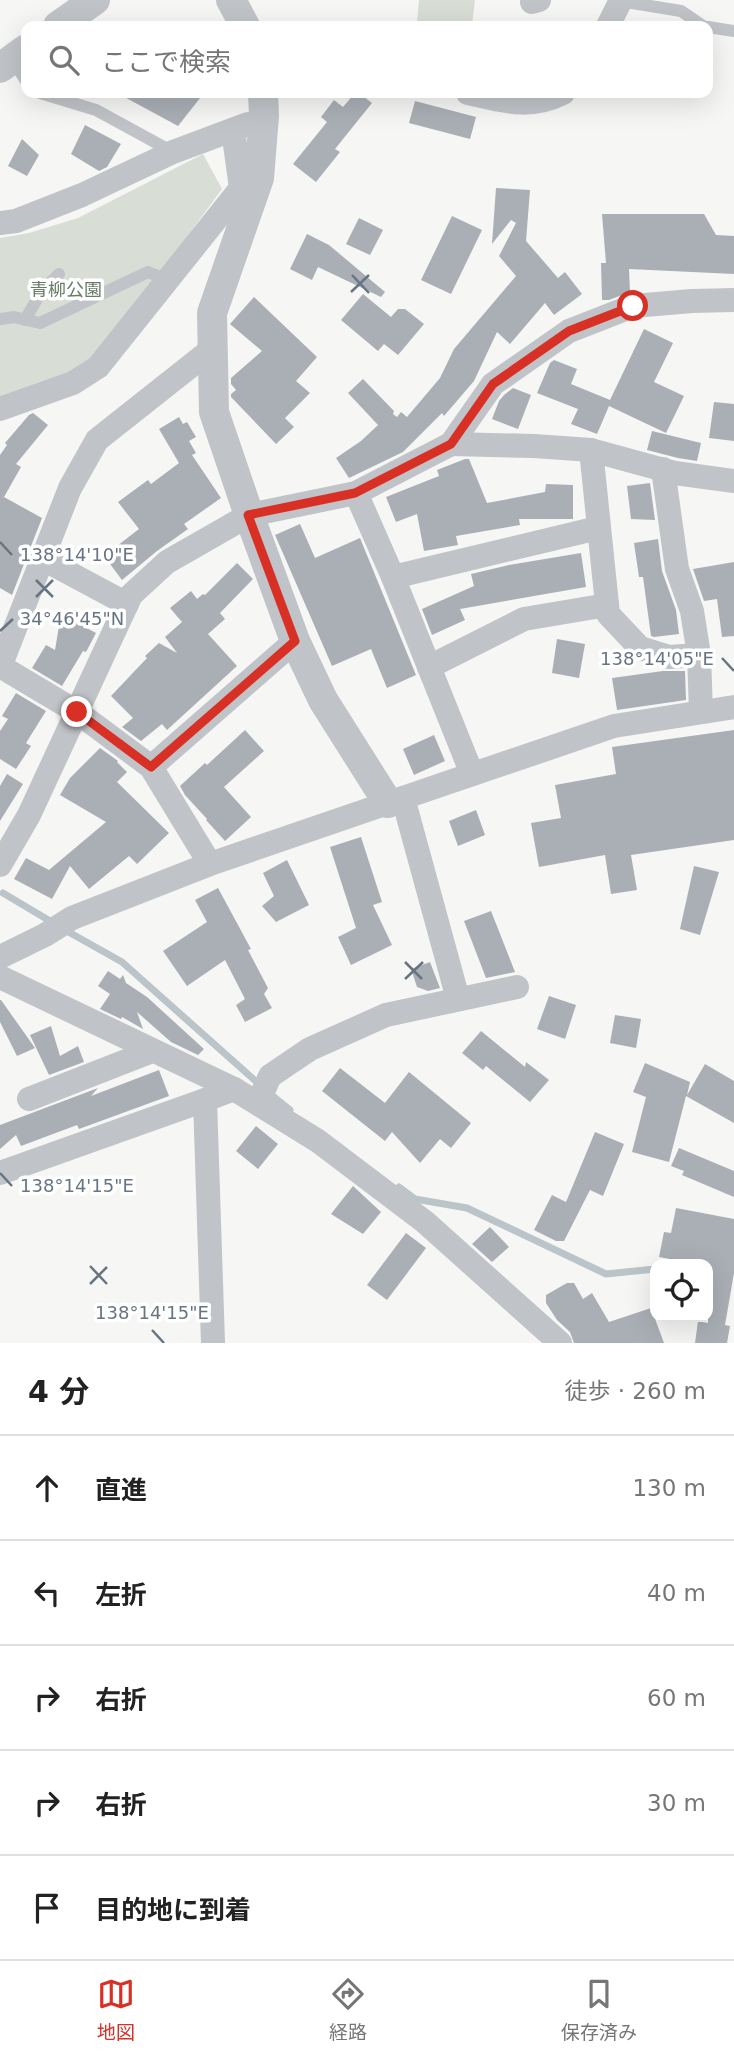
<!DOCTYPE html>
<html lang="ja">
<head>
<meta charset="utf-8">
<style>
	body { margin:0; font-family:"DejaVu Sans","Noto Sans JP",sans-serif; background:#f2f2f2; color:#222 }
	.controls { position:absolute; right:21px; bottom:21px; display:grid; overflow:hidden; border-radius:14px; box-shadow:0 7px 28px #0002 }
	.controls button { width:63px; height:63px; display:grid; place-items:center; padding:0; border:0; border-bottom:2px solid #e0e0e0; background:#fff; color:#222; font:35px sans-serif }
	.stop { position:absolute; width:21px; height:21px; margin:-16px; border:5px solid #d93025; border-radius:50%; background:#fff }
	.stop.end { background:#d93025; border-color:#fff; box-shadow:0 2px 7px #0008 }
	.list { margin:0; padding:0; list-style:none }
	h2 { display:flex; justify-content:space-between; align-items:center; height:91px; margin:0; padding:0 28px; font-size:30px }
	h2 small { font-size:23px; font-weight:400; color:#767676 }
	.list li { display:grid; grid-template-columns:46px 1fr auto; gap:21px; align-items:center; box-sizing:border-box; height:105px; padding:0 28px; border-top:2px solid #e0e0e0 }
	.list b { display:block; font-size:26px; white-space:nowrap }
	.list em { font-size:23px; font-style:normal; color:#767676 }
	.icon { flex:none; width:38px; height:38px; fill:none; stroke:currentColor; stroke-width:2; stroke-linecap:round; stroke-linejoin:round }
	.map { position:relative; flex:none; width:734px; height:1343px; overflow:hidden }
	.search { position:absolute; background:#fff; box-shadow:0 7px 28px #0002; left:21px; right:21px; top:21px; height:77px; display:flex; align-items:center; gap:18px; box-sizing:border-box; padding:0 24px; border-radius:14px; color:#767676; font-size:26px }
	.sheet { height:616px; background:#fff }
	nav { display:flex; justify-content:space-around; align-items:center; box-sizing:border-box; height:98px; border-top:2px solid #e0e0e0; background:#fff; font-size:19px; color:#767676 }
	nav a { display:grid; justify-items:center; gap:4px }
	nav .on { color:#d93025 }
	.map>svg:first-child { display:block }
	.green { fill:#d8ddd5 }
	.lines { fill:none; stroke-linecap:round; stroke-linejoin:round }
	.stream { stroke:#bac4c9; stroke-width:7 }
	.building { fill:#a9afb5 }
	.service { stroke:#c0c3c7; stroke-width:12 }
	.minor { stroke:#c0c3c7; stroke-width:24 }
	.tertiary { stroke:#c0c3c7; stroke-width:30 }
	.route { stroke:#d93025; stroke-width:9 }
	.ticks { fill:none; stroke:#677583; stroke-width:2.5 }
	.labels { text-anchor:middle; stroke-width:7; stroke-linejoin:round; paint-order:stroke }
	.park-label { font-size:18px; fill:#687b66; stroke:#fff }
	.ticks-label { font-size:18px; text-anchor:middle; fill:#677583; stroke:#fff; stroke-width:7; stroke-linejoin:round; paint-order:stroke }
</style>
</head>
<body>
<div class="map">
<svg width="734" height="1343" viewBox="0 0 734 1343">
	<rect width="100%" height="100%" fill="#f6f7f4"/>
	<g class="green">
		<path d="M419,0H475L472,26L417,23Z"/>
		<path d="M203,154L222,189L92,366L0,407V238L29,233L78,218Z"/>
	</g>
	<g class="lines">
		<g class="stream">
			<path d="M3,893L55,924"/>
			<path d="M65,930L122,962L260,1085"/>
			<path d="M269,1093L290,1110"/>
			<path d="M399,1187L415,1199L467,1208L606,1274L655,1269"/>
		</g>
	</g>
	<g class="building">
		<path d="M117,93H204L178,126Z"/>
		<path d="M355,93H359L372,103L335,149L340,152L316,182L293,164L327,122L321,117L334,100L343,107Z"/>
		<path d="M415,101L476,117L470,139L409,123Z"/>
		<path d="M85,125L121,144L107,167L99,171L71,154Z"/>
		<path d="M22,139L39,155L27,176L8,166Z"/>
		<path d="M496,188L530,190L526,241L558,278L565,272L582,294L554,315L545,303L510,344L497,332L474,381L444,416L442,413L403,452L349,478L336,458L361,441L378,425L348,393L363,379L394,411L393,414L397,417L401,412L407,417L440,378L454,349L516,276L499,256L516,223L511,220L492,244Z"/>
		<path d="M602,214H704L716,235L734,236V274L629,269L630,292L609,300H602L601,263H606Z"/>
		<path d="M452,216L482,230L451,294L421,280Z"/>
		<path d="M359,218L383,230L370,255L346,244Z"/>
		<path d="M307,234L329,245L385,292L381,297L318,267L312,280L290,269Z"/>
		<path d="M363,294L391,317L398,309H405L424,324L398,355L384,344L378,351L341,320Z"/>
		<path d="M254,297L317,357L296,381L310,393L285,418L294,427L276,444L231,397V394L236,390L231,384V378L262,351L230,324Z"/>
		<path d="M644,329L673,343L654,382L684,396L666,433L609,406L597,434L571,424L578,409L537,393L550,363L554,360L577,369L571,384L610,400Z"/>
		<path d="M513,388L531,395L518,429L492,419L499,401L504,395Z"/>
		<path d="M714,402L734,404V441L709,438Z"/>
		<path d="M33,413L48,425L16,464L21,467L4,497L42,518L12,595L0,588V455L7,445L5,443L29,415Z"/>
		<path d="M179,417L183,424L187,422L196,437L189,441L196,453L192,455L221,498L184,524L188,529L157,551L122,580L104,556L139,529L118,502L148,480L151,484L179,463L159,429Z"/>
		<path d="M652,431L701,443L697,461L678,458L647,450Z"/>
		<path d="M465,459H469L487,503L545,492L546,484L573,485V519H519L520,525L456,536L458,545L424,551L417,514L396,522L386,497L439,476L437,470Z"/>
		<path d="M650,483L655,520L631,519L627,486Z"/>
		<path d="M300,524L315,558L360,538L416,675L387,688L371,649L332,666L275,535Z"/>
		<path d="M658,539L662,571L676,610L679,634L654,637L651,636L643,577H639L634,543Z"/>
		<path d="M581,553L586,587L460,609L465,620L432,635L422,609L474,586L471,574L509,565Z"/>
		<path d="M734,562V636L722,637L717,599L704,601L693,569Z"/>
		<path d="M237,563L253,579L220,613L225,619L208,634L237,666L167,730L162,724L141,741L122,727L133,718L111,696L147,658L145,656L159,643L177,653L165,637L182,622L170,608L191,591L197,599L203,594L205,595Z"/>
		<path d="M61,614L96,633L86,652L83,651L62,686L32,668L46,645L55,650Z"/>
		<path d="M557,639L585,644L579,678L552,673Z"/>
		<path d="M663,671H685L686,700L617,710L612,678Z"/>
		<path d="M16,693L46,711L26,743L31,746L16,769L0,759V731L8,719L2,716Z"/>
		<path d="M245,730L264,751L224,787L251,817L225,841L206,820L207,819L185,795L180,786L205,763L207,765Z"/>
		<path d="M734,730V840L631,855L637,890L611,894L605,855L539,867L531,823L561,818L555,785L616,774L612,747Z"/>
		<path d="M434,735L445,761L414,775L403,749Z"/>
		<path d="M100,748L118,761L117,762L127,772L117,782L169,833L137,864L129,856L89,889L70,866L52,899L14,879L26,858L49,870L106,822L60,795L70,778Z"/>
		<path d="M7,774L23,784L0,821V786Z"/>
		<path d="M476,810L485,835L458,846L449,821Z"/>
		<path d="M361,837L382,902L373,905L392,945L351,965L338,937L356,928L330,847Z"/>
		<path d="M287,860L309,905L276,922L262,906L274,896L263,873Z"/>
		<path d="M694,866L719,872L700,935L680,929Z"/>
		<path d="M218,888L251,949L248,950L268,988L264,994L272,1008L245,1022L236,1005L245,999L225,960L187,986L163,951L207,922L195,900Z"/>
		<path d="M491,911L515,972L486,978L464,921Z"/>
		<path d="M430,962L440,988L428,991L417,987L411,969Z"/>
		<path d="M108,971L120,979L123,975L126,983L147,997L204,1049L198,1055L171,1042L137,1012L143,1029L122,1017L121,1019L100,1009L110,994L98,986Z"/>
		<path d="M549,996L576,1005L565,1039L537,1029Z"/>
		<path d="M0,1000H1L35,1048L17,1056L0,1022Z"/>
		<path d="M615,1015L641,1019L636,1048L610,1043Z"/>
		<path d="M51,1026L60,1056L78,1046L84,1062L49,1075L30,1035Z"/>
		<path d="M481,1031L525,1067L526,1062L549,1080L530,1102L486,1066L483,1070L462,1053Z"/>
		<path d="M645,1063L690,1082L687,1095L705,1064L734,1081V1123L686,1096L669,1162L632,1152L646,1097L633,1092Z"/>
		<path d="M340,1068L385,1103L409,1072L471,1123L451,1148L440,1139L420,1163L392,1132L385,1141L322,1091Z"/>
		<path d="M159,1070L169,1096L79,1129L77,1125L21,1146L16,1135L0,1149V1125L98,1088L91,1096Z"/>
		<path d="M256,1126L278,1144L258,1169L236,1151Z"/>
		<path d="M595,1132L624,1144L603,1196L590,1190L564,1241H556L534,1230L552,1195L566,1202Z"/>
		<path d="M679,1148L734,1171V1197L682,1175L684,1171L671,1166Z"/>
		<path d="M353,1186L381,1212L363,1234L331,1214Z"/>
		<path d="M676,1208L734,1219V1273L725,1325L730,1326L727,1343H695L698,1321L708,1323V1264H697L659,1257L664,1232L671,1233Z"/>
		<path d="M490,1227L509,1247L492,1262L472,1244Z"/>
		<path d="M406,1233L426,1248L387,1300L367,1285Z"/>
		<path d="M567,1283H574L583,1299L592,1293L609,1322L651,1308L664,1343H574L570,1332L557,1320L546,1303V1295Z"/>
	</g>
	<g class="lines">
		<g class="service">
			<path d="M620,1L681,11L703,26"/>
			<path d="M708,27L734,31"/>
			<path d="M12,59L26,81"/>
			<path d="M40,93L96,110L173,152"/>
			<path d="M0,319L14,317L40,323L148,272L167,280"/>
			<path d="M25,320L41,292L59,274"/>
		</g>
		<g class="minor">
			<path d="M532,2L539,0"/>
			<path d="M608,26L621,0"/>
			<path d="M468,93C503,101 529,110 563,93"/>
			<path d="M0,223L16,221L82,195L173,152L248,124"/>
			<path d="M0,409L73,383L98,367L241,188L233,130"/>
			<path d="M451,444L534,446L591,450L675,473L734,481"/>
			<path d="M591,450L608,614L640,648L669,657L699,655L701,712"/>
			<path d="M663,469L677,569L692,611L699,655"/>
			<path d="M356,493L393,577L472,774"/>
			<path d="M43,559L127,604"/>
			<path d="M393,577L598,528"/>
			<path d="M0,666L77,712L151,767"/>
			<path d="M0,667L70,488L97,440L212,349"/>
			<path d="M429,667L524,619L607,605"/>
			<path d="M403,798L458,999"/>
			<path d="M210,864L151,767L295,641"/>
			<path d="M0,865L29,815L131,595L167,562L249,515L356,493L451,444L493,384L569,331L633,306L692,301L734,300"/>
			<path d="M0,957L45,935L72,918L210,864L388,803L614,726L734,707"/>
			<path d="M0,977L234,1089L318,1141L425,1222L560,1343"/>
			<path d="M29,1099L152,1051"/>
			<path d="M258,1103L270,1076L310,1049L386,1015L517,987"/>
			<path d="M0,1173L205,1100"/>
			<path d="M213,1343L205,1100L234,1089"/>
		</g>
		<g class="tertiary">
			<path d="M231,0L245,26"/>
			<path d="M58,26L95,0"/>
			<path d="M0,68L26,49"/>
			<path d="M263,93L264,116L259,178L212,313L214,412L249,515L295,641L323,700L388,803"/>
		</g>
	</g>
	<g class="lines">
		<path class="route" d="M77,712L151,767L295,641L248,515L355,493L451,444L493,384L569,331L633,306"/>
	</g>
	<path class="ticks" d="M352,275L369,293M351,292L369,275M0,542L12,555M36,580L53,597M36,597L53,580M0,631L13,619M722,658L734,671M405,962L422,979M405,979L423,962M0,1173L12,1186M90,1266L107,1284M90,1284L107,1267M152,1330L164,1343"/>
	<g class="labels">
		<g class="park-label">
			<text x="66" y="296">青柳公園</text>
		</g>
	</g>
	<g class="ticks-label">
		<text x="77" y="561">138°14'10"E</text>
		<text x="72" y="625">34°46'45"N</text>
		<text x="657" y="665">138°14'05"E</text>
		<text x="77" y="1192">138°14'15"E</text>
		<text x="152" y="1319">138°14'15"E</text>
	</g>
</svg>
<div class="controls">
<button><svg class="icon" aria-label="locate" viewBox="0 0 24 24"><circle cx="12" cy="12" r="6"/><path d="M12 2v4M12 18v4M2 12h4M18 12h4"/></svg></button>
</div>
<div class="stop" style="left:633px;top:306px"></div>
<div class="stop end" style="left:77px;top:712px"></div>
<div class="search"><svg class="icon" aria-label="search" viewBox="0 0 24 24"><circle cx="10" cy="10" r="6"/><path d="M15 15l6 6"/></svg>ここで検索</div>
</div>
<section class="sheet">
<h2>4 分<small>徒歩 · 260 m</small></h2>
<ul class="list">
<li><svg class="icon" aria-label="ahead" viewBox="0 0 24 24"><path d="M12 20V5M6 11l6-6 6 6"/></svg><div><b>直進</b></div><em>130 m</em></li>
<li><svg class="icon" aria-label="left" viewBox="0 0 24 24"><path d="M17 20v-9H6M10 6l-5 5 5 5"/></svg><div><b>左折</b></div><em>40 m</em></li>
<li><svg class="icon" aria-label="right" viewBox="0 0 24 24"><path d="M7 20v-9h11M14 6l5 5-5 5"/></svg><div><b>右折</b></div><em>60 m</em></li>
<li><svg class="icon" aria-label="right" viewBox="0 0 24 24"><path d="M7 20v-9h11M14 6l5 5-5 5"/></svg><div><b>右折</b></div><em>30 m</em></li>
<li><svg class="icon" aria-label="arrive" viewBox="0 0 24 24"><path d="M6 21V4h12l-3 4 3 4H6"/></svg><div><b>目的地に到着</b></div></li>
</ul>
</section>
<nav>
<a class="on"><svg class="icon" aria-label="map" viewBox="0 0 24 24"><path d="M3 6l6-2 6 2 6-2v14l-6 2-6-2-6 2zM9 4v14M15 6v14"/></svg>地図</a>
<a><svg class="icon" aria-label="directions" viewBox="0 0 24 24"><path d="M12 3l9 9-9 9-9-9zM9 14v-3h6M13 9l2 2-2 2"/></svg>経路</a>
<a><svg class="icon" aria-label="saved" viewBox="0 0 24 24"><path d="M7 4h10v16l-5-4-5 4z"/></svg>保存済み</a>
</nav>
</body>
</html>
